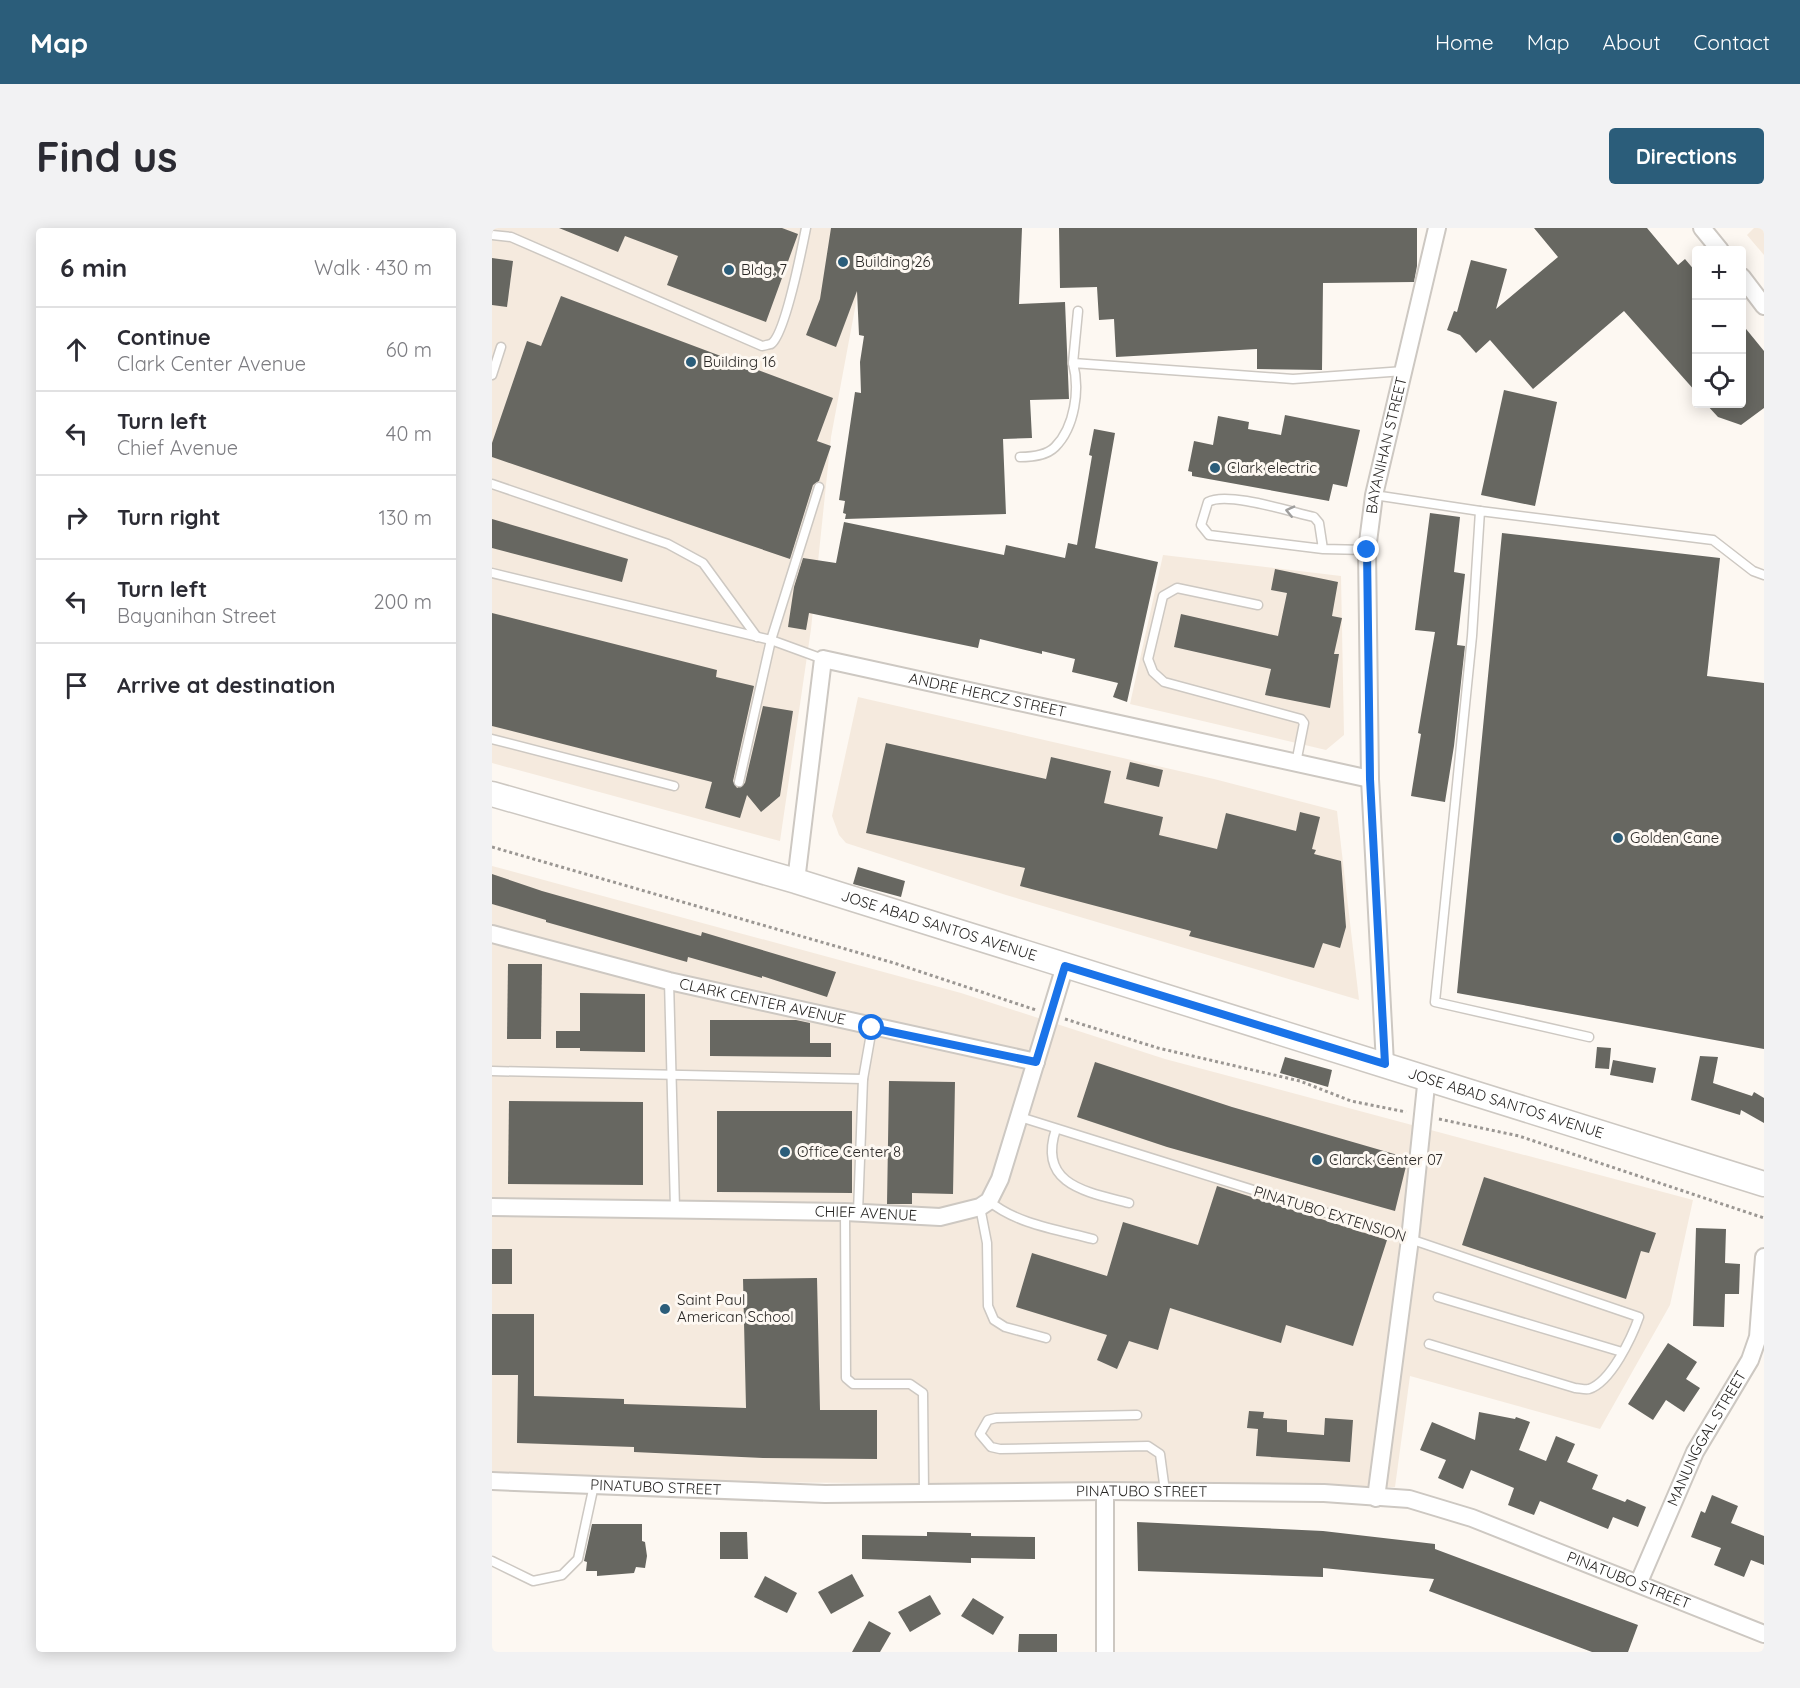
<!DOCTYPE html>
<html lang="en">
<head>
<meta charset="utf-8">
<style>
	body { margin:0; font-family:Quicksand,sans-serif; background:#f2f2f3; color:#2b2b33 }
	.controls { position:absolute; right:18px; top:18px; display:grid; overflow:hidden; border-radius:6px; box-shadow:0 3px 15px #0003 }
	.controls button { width:54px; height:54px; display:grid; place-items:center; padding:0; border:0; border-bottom:2px solid #e1e1e2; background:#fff; color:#2b2b33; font:30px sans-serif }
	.stop { position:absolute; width:18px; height:18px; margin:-14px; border:4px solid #1a73e8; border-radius:50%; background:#fff }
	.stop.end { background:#1a73e8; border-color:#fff; box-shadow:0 2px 6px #0008 }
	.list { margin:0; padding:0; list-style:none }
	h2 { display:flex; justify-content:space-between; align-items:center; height:78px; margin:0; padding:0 24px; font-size:26px }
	h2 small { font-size:20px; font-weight:400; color:#7c7c81 }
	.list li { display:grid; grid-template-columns:39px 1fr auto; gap:18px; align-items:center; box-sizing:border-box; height:84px; padding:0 24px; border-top:2px solid #e1e1e2 }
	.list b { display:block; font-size:22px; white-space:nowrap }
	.list p { margin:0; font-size:20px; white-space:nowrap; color:#7c7c81 }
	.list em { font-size:20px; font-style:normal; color:#7c7c81 }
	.icon { flex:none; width:33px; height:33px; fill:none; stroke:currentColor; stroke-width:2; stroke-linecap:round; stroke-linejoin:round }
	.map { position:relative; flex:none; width:1272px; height:1424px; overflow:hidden; border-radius:6px }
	header { display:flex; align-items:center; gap:36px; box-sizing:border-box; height:84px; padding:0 30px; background:#2b5d7a; color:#fff }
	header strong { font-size:28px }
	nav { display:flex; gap:33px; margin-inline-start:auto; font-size:21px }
	.intro { display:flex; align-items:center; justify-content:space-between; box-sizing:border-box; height:144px; padding:0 36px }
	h1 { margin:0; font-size:42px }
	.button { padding:15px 27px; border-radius:6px; background:#2b5d7a; color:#fff; font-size:21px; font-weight:700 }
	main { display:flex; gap:36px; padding:0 36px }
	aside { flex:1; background:#fff; border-radius:6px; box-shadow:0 3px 15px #0003 }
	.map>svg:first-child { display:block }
	.built { fill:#f5eade }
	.building { fill:#676761 }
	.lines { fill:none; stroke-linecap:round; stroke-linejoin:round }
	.service-casing { stroke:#cdc8c2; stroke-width:11 }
	.minor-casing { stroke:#cdc8c2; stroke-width:20 }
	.secondary-casing { stroke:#cdc8c2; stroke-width:27 }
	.path { stroke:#9b9793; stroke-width:3; stroke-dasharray:3 3; stroke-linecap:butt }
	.service { stroke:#fff; stroke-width:8 }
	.minor { stroke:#fff; stroke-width:16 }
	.secondary { stroke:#fff; stroke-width:24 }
	.oneway { stroke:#9f9e9d }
	.route { stroke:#1a73e8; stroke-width:8 }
	.poi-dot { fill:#2b5d7a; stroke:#fdf8f2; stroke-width:2 }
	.labels { text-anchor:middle; stroke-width:6; stroke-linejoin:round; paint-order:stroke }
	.poi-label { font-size:15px; fill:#292725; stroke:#fdf8f2; text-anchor:start }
	.street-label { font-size:15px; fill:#292725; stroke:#fdf8f2 }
</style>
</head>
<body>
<header>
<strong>Map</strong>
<nav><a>Home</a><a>Map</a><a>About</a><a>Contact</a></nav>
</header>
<div class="intro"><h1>Find us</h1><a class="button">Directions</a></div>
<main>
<aside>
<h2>6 min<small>Walk · 430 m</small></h2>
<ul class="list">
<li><svg class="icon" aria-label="ahead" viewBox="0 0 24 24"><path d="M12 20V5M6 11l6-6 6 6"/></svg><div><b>Continue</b><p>Clark Center Avenue</p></div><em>60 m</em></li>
<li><svg class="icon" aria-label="left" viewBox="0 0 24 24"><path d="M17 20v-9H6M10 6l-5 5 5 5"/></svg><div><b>Turn left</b><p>Chief Avenue</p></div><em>40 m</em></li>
<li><svg class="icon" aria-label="right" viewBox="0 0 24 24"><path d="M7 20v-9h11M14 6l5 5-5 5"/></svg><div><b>Turn right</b></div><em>130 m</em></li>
<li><svg class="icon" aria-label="left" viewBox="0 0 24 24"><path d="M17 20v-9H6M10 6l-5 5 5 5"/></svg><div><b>Turn left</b><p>Bayanihan Street</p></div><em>200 m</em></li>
<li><svg class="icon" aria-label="arrive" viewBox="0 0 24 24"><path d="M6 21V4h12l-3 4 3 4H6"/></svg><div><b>Arrive at destination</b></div></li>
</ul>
</aside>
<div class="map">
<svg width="1272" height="1424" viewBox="0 0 1272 1424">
	<rect width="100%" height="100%" fill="#fdf8f2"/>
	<g class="built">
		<path d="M0,0H378L339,209L319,401L288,613L0,535Z"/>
		<path d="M1262,0H1272V27L1255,7Z"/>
		<path d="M671,327L849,348L852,507L834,522L638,476Z"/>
		<path d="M366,469L722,551L845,583L867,772L514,667L354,615L347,607L340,588Z"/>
		<path d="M0,638L469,765L673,831L1201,972L1178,1077L1108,1201L918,1148L903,1259L252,1254L0,1246Z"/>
	</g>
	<g class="building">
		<path d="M67,0H290L306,6L274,94L175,57L186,28L133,8L126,24Z"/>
		<path d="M339,0H530L527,76L573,74L577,171L538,172L540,210L511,211L514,286L353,291L354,286L351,285L353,273L347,272L363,164L369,165L368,134L372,108L367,107L365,63L344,119L314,107L328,71Z"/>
		<path d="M567,0H925V38L922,54L831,55L830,142L765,141V121L624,129L622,91L607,92L605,59L568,60Z"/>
		<path d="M1042,0H1155L1186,37L1193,31L1204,44V164L1132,83L1041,161L998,112L984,125L968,107L955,102L962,83L965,84L979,32L1015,41L1004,81L1066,29Z"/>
		<path d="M0,30L21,33L15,79L0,77Z"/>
		<path d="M69,68L341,170L325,213L339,218L327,253L321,257L298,331L0,229V215L35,113L49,118Z"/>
		<path d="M1250,96L1272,123V180L1249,197L1226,189L1214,176H1250Z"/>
		<path d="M1012,162L1065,174L1043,278L989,267Z"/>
		<path d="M793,187L868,202L855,259L841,256L837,273L700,248V244L696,243L702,213L721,217L726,188L757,194L756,201L789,207Z"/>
		<path d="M602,201L623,205L603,320L666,334L635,474L621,469L626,455L580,444L583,431L550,423V426L488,411L486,420L317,385L314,402L296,399L302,359L311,330L344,335L352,294L512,327L514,317L573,330L576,315L585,317L600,228L597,227Z"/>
		<path d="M938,285L968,289L962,344L973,346L965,417L973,418L962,518L953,574L919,568L929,506L926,505L943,404L923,402Z"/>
		<path d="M0,291L136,331L130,354L0,320Z"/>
		<path d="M1010,305L1228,330L1215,448L1272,455V821L965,765Z"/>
		<path d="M783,341L846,354L840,388L850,390L842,426H847L838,480L773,467L779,441L682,419L689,386L786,408L795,365L779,362Z"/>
		<path d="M0,385L225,442L224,449L262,458L241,553L245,560L253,555L271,478L301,483L288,568L269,584L255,567L248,590L213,580L220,554L0,498Z"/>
		<path d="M394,515L554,551L559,529L619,543L612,575L671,589L667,607L725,621L734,585L804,603L808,584L828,589L820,621L824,622L822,626L849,633L854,699L848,720L831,715L822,740L697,708L699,703L528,658L533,640L374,605Z"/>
		<path d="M638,534L671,542L667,559L634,551Z"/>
		<path d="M366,639L413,653L409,669L361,656Z"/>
		<path d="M0,646L50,663L209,708L210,704L344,744L335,769L270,748V750L196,729L195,734L54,694V692L0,676Z"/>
		<path d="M16,736H50L49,811H15Z"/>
		<path d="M88,765L153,766V824L88,823V820H64V803H88Z"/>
		<path d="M218,792H304L318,795V815H339V829L218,828Z"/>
		<path d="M1105,819L1119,820L1117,841L1103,840Z"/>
		<path d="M1208,828L1226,829L1221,855L1260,868L1262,864L1272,870V895L1249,882L1248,887L1199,872Z"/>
		<path d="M793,829L840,842L836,859L788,845Z"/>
		<path d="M1121,832L1164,840L1161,855L1118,847Z"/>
		<path d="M603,834L740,879L916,930L903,983L675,919L585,889Z"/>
		<path d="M397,853L463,854L461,966L420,965V976H395Z"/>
		<path d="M17,873L151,874V957L16,956Z"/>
		<path d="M225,883H360V965L225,964Z"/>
		<path d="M992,949L1164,1005L1157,1025L1149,1023L1134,1071L970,1017Z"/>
		<path d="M725,958L895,1012L861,1118L794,1097L789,1115L678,1080L666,1122L637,1113L625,1141L605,1132L615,1107L524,1079L540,1025L615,1048L631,994L706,1017Z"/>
		<path d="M1204,1000L1234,1001L1233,1035L1248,1036L1247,1066H1233L1232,1099L1201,1098Z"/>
		<rect x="0" y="1021" width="20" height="35"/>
		<path d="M325,1050L328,1182H385V1231L271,1230L142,1224V1219L25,1215L26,1147H0V1086H42V1168L132,1171V1176L254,1180L251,1051Z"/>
		<path d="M1176,1115L1205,1134L1194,1151L1208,1160L1192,1184L1174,1172L1161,1192L1136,1176Z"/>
		<path d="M757,1183L772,1184L771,1190L795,1192V1204L832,1207L833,1190L861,1192L858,1234L764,1228L766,1201L755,1200Z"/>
		<path d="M987,1184L1023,1191L1024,1189L1038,1194L1027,1222L1054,1233L1064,1208L1083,1216L1075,1234L1106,1247L1100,1261L1133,1274L1135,1271L1154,1279L1146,1299L1121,1289L1116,1301L1048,1273L1042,1287L1016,1277L1022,1260L979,1242L971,1261L946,1250L954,1232L928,1222L940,1194L983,1212Z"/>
		<path d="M1220,1267L1246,1278L1239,1295L1272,1308V1337L1259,1332L1252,1349L1222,1337L1229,1320L1199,1309L1209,1283L1213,1285Z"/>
		<path d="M645,1294L831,1303L943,1316V1321L1146,1397L1136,1424H1100L937,1363L942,1351L831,1340V1349L646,1343Z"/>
		<path d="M100,1296H150V1313L153,1314L155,1328L153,1340L144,1339L142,1345L105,1348V1343H94L95,1334L92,1333Z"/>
		<path d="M228,1304H255L256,1331H228Z"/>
		<path d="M435,1304L479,1305V1308L543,1309V1331L479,1330V1335L370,1331V1307L435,1308Z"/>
		<path d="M360,1346L372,1368L339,1386L326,1364Z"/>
		<path d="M273,1348L305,1365L295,1385L262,1369Z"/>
		<path d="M438,1367L449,1386L418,1404L406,1384Z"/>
		<path d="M481,1370L512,1389L501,1407L469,1388Z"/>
		<path d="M377,1393L399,1405L388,1424H360Z"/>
		<path d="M527,1406H565V1424H526Z"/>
	</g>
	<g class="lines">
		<defs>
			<g id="service">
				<path d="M0,7L19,9L270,118C271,118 278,116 279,116C293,107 310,20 314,0"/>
				<path d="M581,135L586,83"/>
				<path d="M0,147L9,119"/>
				<path d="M528,229C540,229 554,228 563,219C583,199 588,161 581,135L801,151L912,143"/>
				<path d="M0,256L176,316L211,335L265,409"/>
				<path d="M882,267L988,283"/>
				<path d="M831,321L827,295L822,289C799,284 735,263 716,274L709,297L717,307L831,321L875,322"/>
				<path d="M0,345L279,412L331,431"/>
				<path d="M766,377L685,360L671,368L656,431L661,444L672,454L809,491L812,495L804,535"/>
				<path d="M0,511L182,558"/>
				<path d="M247,554L279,412L327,259"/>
				<path d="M177,753L183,980"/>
				<path d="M1097,809L943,774L980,408L988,283L1221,312L1261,343L1272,347"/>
				<path d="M0,843L371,851"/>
				<path d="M528,889L918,1011L1147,1089C1140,1109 1119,1154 1097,1161C1093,1162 1087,1160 1083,1160L937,1116"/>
				<path d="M564,901C545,957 595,964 637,975"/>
				<path d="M497,973C524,996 567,1002 601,1011"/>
				<path d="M488,979L495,1015L496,1078L502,1092L513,1099L554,1110"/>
				<path d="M353,984L354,1150L361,1156H418L431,1165L432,1265"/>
				<path d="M366,984L371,851L380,800"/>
				<path d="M946,1069L1130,1124"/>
				<path d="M645,1187L504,1190L496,1192L488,1206L499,1219L508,1221L656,1218L668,1226L673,1263"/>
				<path d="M0,1333L41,1353L70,1347L86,1331L102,1257"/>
			</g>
			<g id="minor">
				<path d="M1210,0L1228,22"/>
				<path d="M1250,49L1272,78"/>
				<path id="s1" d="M304,653L331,431L878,551"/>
				<path id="s2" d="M0,706L177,753L544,834"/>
				<path id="s3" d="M893,836L878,551L875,322L882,267L945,0"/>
				<path id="s4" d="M0,979L353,984L448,989L488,979L497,973L508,951L573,738"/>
				<path id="s5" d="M0,1253L333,1266L613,1263L832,1265L917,1271L980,1290L1272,1406"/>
				<path d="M884,1270L918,1011L935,848"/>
				<path id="s6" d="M1147,1354L1203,1224L1258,1132L1266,1109L1272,1029"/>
				<path d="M613,1424V1263"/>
			</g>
			<g id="secondary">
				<path id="s7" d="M0,566L304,653L1272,956"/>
			</g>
		</defs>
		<use href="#service" class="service-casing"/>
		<use href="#minor" class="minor-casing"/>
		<use href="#secondary" class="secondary-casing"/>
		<g class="path">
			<path d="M0,619L402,735L544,782"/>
			<path d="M573,791L666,820L808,853L859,873L914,884"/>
			<path d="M947,891L1027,908L1272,990"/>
		</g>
		<use href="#service" class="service"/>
		<use href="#minor" class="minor"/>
		<use href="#secondary" class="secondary"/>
	</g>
	<defs><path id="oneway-chevron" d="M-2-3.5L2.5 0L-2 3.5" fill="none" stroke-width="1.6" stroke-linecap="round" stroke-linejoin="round" transform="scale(1.5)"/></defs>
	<use class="oneway" href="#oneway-chevron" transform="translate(798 283) rotate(-167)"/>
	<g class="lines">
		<path class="route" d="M380,800L544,834L573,738L893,836L878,551L875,322"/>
	</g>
	<g class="poi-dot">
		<circle cx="351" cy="34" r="6"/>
		<circle cx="237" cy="42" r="6"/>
		<circle cx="199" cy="134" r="6"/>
		<circle cx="723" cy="240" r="6"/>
		<circle cx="1126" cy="610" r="6"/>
		<circle cx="293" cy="924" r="6"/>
		<circle cx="825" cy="932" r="6"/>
		<circle cx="173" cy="1081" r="6"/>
	</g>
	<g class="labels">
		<g class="poi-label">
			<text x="363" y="39">Building 26</text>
			<text x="249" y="47">Bldg. 7</text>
			<text x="211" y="139">Building 16</text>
			<text x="735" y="245">Clark electric</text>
			<text x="1138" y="615">Golden Cane</text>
			<text x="305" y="929">Office Center 8</text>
			<text x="837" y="937">Clarck Center 07</text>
			<text x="185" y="1077">Saint Paul<tspan x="185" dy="17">American School</tspan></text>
		</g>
		<g class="street-label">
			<text dy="5" stroke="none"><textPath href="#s3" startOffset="621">BAYANIHAN STREET</textPath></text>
			<text dy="5" stroke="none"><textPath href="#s1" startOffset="392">ANDRE HERCZ STREET</textPath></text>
			<text dy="5" stroke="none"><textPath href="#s7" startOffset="466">JOSE ABAD SANTOS AVENUE</textPath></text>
			<text dy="5" stroke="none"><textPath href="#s2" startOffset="279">CLARK CENTER AVENUE</textPath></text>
			<text dy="5" stroke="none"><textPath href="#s7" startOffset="1060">JOSE ABAD SANTOS AVENUE</textPath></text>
			<text dy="5" stroke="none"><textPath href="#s4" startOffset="374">CHIEF AVENUE</textPath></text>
			<text transform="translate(838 986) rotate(17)" y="5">PINATUBO EXTENSION</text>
			<text dy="5" stroke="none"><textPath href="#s6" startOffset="159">MANUNGGAL STREET</textPath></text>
			<text dy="5" stroke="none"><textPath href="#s5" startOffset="164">PINATUBO STREET</textPath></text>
			<text dy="5" stroke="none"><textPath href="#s5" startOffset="650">PINATUBO STREET</textPath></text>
			<text dy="5" stroke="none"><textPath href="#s5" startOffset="1152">PINATUBO STREET</textPath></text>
		</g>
	</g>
</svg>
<div class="controls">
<button>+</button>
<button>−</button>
<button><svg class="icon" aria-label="locate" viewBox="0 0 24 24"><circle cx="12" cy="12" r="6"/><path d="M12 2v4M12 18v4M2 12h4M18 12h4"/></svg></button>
</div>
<div class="stop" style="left:380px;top:800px"></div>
<div class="stop end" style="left:875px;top:322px"></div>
</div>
</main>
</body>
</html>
